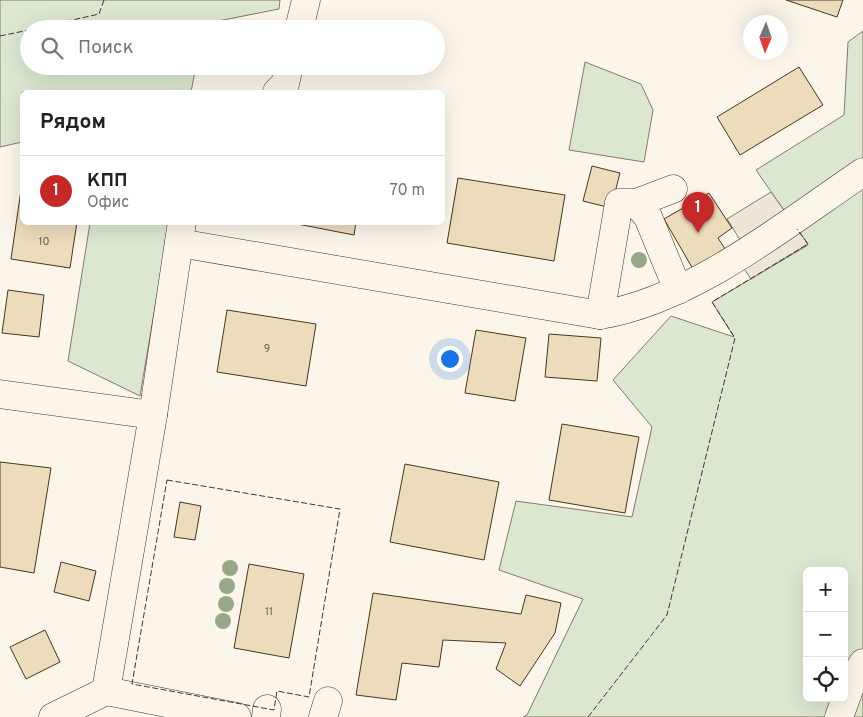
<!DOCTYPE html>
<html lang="ru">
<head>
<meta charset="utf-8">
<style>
	body { margin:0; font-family:Overpass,sans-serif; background:#f2f2f2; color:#222 }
	.controls { position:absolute; right:15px; bottom:15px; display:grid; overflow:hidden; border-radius:8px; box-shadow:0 5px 20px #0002 }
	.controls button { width:45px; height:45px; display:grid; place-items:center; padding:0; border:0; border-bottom:1px solid #e0e0e0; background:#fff; color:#222; font:25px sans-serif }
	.compass { position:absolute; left:743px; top:15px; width:45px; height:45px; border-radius:50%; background:#fff; box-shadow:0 5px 20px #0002; rotate:182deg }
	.you { position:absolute; left:449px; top:358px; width:18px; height:18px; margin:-12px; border:4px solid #fff; border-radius:50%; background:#1a73e8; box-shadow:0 0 0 8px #1a73e833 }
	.badge { display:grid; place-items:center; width:32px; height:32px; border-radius:50%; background:#c62828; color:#fff; font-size:16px; font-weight:700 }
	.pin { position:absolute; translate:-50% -41px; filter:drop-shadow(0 1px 2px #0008) }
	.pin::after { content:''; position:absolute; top:26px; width:18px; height:15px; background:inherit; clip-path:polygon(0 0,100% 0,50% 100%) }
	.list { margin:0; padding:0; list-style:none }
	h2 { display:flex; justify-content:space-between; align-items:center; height:65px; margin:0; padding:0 20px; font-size:21px }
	h2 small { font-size:16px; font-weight:400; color:#767676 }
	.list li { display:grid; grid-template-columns:32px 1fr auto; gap:15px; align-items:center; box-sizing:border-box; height:70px; padding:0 20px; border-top:1px solid #e0e0e0 }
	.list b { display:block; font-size:19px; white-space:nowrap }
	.list p { margin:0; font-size:16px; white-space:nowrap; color:#767676 }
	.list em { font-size:16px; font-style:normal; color:#767676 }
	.icon { flex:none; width:28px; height:28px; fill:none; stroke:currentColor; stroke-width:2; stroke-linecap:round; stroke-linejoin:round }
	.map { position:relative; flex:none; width:863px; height:717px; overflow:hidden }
	.search { position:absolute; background:#fff; box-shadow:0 5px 20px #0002; left:20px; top:20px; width:425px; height:55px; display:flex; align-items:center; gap:12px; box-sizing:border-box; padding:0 18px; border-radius:28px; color:#767676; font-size:19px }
	.panel { position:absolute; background:#fff; box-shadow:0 5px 20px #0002; left:20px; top:90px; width:425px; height:135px; border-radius:8px }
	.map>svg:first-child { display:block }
	.green { fill:#dce7d0; stroke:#887966; fill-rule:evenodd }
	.parking { fill:#ede7d9; stroke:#887966 }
	.building { fill:#ecdcbc; stroke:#4a3520 }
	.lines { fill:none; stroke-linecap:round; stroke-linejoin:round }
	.minor-casing { stroke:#4a3520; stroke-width:29 }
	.minor { stroke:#fbf6e9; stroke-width:28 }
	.fence { stroke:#4a3520; stroke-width:1; stroke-dasharray:6 2.5; stroke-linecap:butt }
	.tree { fill:#96a887 }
	.labels { text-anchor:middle; stroke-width:4; stroke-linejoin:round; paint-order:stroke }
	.number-label { font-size:11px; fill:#725f47 }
</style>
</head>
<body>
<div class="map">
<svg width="863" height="717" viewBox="0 0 863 717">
	<rect width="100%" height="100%" fill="#fbf6e9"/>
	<g class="green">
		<path d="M0,0H280L279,9L203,24L202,29H29V66H196L191,92H22V142L0,147Z"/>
		<path d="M863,31V717H523L527,715L583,599L499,570L516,501L632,517L652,427L613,380L671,316L734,337L712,302L808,245L756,170L844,115L848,42ZM807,571H844V698H807Z"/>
		<path d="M585,62L641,84L653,110L644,162L569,150Z"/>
		<path d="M90,223H169L140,396L68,361Z"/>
	</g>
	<path class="parking" d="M771,192L808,244L751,279L733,253L744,246L727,219Z"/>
	<g class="building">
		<path d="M786,0H843L837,17Z"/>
		<path d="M799,67L823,105L740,155L717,117Z"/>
		<path d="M592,166L620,173L611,208L583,201Z"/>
		<path d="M458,178L565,195L554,261L447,243Z"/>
		<path d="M22,183V222H77L70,268L11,259Z"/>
		<path d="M709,193L732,228L718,238L729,255L697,276L664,219Z"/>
		<path d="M287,222H356L354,235Z"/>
		<path d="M8,290L44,295L39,337L2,333Z"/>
		<path d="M227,310L316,324L306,386L217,372Z"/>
		<path d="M476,330L526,338L515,401L465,393Z"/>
		<path d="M549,334L601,338L597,381L545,377Z"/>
		<path d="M562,424L639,437L625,513L549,500Z"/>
		<path d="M0,462L51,468L34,573L0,567Z"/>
		<path d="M405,464L499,482L484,560L390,542Z"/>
		<path d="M180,502L201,506L195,540L174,537Z"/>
		<path d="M61,562L96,571L89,601L54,592Z"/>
		<path d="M249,564L304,574L289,658L234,648Z"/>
		<path d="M373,593L521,614L526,595L561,603L555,633L520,686L496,669L506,643L443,640L439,667L402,663L396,700L356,695Z"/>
		<path d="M45,630L60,662L26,679L10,647Z"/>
	</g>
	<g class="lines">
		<defs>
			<g id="minor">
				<path d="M299,29L306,0"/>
				<path d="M277,92L285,84L289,66"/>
				<path d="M636,203L648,217L678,290"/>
				<path d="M179,243L600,315C693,300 786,224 863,172"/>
				<path d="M600,315L619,203H636L673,189"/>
				<path d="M0,394L153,415"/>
				<path d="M106,691L237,717"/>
				<path d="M53,717L106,691L153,415L182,222"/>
				<path d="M266,717L267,709"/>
				<path d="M323,717L328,701"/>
				<path d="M839,717L851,684L863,663"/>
			</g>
		</defs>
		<use href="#minor" class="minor-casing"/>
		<use href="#minor" class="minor"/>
		<g class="fence">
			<path d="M33,29L99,14L104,0"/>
			<path d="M0,36L29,30"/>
			<path d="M167,480L340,509L309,697L277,691L274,710L132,684Z"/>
			<path d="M588,717L667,615L735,338L712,302L808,244L797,229"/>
		</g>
	</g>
	<g class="tree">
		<circle cx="639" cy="260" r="8"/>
		<circle cx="230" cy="568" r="8"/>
		<circle cx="227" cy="586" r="8"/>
		<circle cx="226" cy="604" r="8"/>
		<circle cx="223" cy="621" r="8"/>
	</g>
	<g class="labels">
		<g class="number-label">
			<text x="44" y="245">10</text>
			<text x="267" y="352">9</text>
			<text x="269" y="615">11</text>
		</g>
	</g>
</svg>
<div class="controls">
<button>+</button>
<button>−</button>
<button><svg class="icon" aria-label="locate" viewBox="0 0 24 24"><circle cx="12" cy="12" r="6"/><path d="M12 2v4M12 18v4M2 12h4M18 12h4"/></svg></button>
</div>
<svg class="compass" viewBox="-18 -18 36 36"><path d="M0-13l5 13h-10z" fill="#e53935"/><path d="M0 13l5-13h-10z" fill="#767676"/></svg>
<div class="you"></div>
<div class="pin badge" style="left:698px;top:233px">1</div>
<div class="search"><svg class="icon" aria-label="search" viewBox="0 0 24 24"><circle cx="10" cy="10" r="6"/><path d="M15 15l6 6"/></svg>Поиск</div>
<section class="panel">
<h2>Рядом<small></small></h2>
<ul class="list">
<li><span class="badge">1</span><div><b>КПП</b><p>Офис</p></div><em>70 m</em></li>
</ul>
</section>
</div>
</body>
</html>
